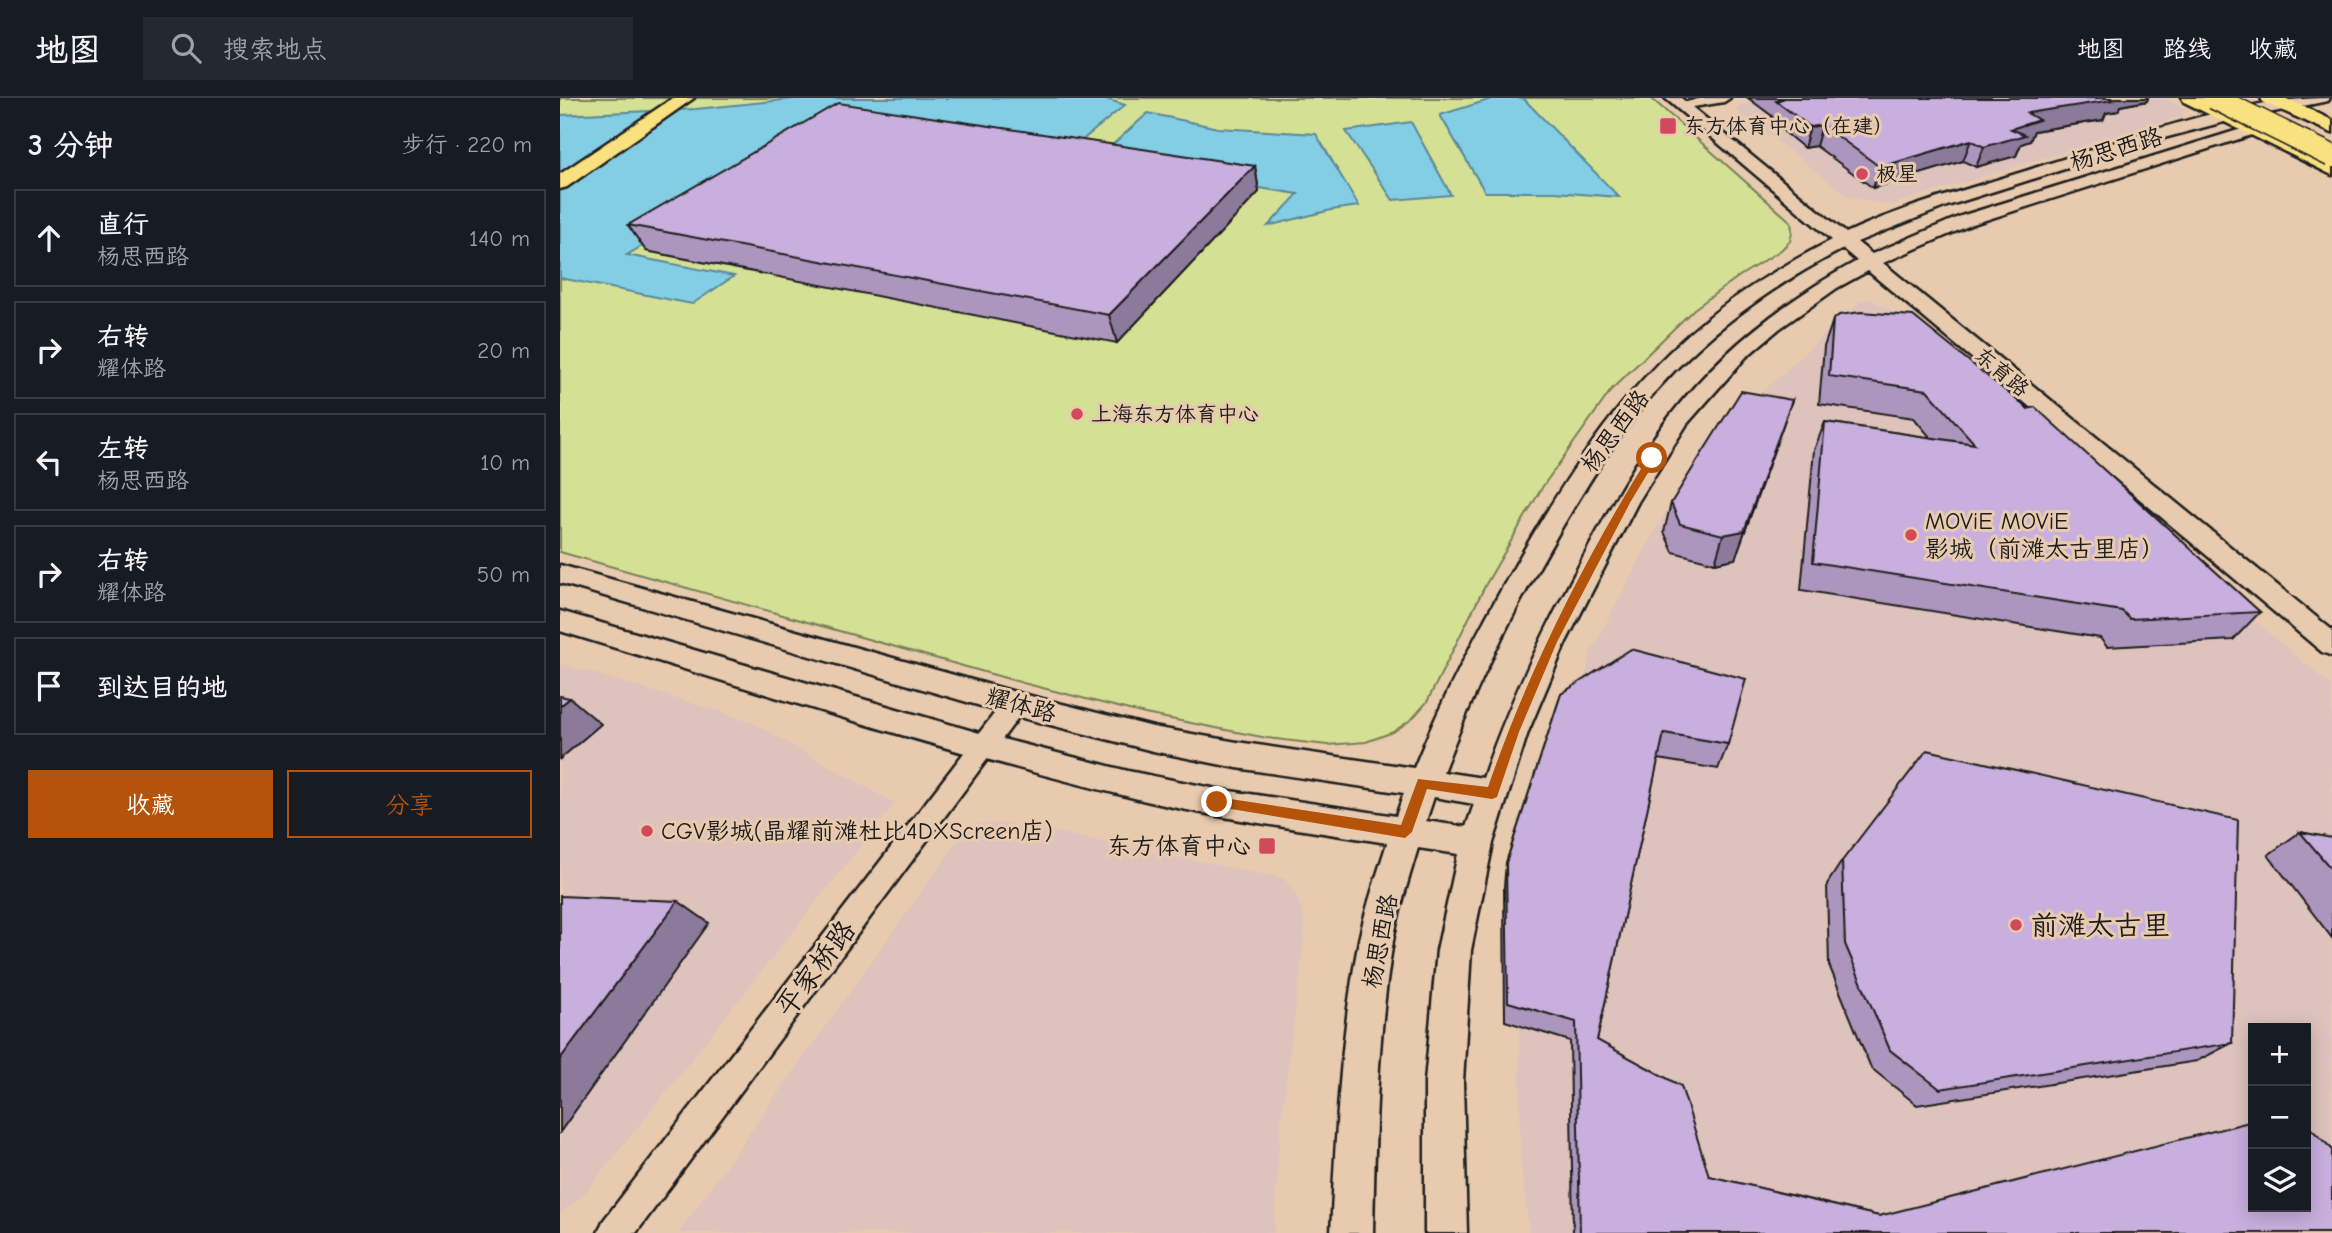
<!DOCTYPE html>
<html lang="zh">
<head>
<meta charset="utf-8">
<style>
	body { margin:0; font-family:"Comic Neue","LXGW WenKai TC",sans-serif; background:#242831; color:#f1f3f6 }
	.controls { position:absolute; right:21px; bottom:21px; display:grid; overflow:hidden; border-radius:0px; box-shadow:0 4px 18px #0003 }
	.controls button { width:63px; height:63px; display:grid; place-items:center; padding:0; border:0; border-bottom:2px solid #363941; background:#171b24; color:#f1f3f6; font:35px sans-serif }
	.stop { position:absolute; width:21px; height:21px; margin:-16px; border:5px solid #b45309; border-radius:50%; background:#fff }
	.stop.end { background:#b45309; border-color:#fff; box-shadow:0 2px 7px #0008 }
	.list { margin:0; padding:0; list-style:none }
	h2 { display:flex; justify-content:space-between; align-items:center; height:91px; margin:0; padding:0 28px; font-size:30px }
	h2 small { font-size:23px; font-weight:400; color:#9ea1a6 }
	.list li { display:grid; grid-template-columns:46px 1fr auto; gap:21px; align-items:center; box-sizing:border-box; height:98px; margin:0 14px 14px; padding:0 14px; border:2px solid #363941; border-radius:0px }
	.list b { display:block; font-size:26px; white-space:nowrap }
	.list p { margin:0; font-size:23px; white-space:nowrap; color:#9ea1a6 }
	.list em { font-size:23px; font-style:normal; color:#9ea1a6 }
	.actions { display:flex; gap:14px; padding:21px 28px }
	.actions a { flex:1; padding:16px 0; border:2px solid #b45309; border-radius:0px; text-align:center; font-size:24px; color:#b45309 }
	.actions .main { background:#b45309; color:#fff }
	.icon { flex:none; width:38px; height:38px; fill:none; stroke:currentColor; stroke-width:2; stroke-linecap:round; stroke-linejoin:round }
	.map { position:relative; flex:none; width:1772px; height:1135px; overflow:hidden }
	header { display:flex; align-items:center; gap:42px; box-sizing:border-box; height:98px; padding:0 35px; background:#171b24; border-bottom:2px solid #363941 }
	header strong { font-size:33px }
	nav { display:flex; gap:38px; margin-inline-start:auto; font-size:24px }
	.search { width:490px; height:63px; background:#242831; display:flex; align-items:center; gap:18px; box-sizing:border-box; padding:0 24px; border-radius:0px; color:#9ea1a6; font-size:26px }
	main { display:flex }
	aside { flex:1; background:#171b24 }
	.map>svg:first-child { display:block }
	.built { fill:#dec3bd; fill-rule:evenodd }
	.green { fill:#d4e194; stroke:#787e58; stroke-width:2 }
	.water { fill:#84cee5; stroke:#5a8795; stroke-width:2 }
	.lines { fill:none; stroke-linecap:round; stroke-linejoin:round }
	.minor-casing { stroke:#1c1c1c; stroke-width:5 }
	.tertiary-casing { stroke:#1c1c1c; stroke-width:5 }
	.primary-casing { stroke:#1c1c1c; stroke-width:5 }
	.minor { fill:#e8cbaf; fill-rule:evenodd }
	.tertiary { fill:#e8cbaf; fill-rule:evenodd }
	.primary { fill:#fae180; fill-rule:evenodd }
	.trunk-bridge-casing { stroke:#1c1c1c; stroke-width:25; stroke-linecap:butt }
	.trunk-bridge { stroke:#fae180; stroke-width:22 }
	.wall { fill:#ac96be; stroke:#1c1c1c; stroke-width:2 }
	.shaded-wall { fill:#8c7a9b; stroke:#1c1c1c; stroke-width:2 }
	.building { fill:#c8afdd; stroke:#1c1c1c; stroke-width:2 }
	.route { fill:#b45309 }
	.poi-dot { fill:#d1495b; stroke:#e8cbaf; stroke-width:2.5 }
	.labels { text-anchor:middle; stroke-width:6; stroke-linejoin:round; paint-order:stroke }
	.far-poi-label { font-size:21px; fill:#1c1c1c; stroke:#e8cbaf; text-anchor:start }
	.far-street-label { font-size:21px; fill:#1c1c1c; stroke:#e8cbaf }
	.street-label { font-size:24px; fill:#1c1c1c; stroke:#e8cbaf }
	.poi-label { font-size:24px; fill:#1c1c1c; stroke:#e8cbaf; text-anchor:start }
	.near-poi-label { font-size:28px; fill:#1c1c1c; stroke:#e8cbaf; text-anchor:start }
	.near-street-label { font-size:28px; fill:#1c1c1c; stroke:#e8cbaf }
</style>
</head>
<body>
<header>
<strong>地图</strong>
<div class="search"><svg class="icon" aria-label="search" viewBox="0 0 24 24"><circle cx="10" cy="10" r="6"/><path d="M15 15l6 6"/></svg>搜索地点</div>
<nav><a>地图</a><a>路线</a><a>收藏</a></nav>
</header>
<main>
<aside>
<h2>3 分钟<small>步行 · 220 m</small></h2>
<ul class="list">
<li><svg class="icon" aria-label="ahead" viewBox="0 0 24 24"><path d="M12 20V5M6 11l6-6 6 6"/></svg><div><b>直行</b><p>杨思西路</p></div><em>140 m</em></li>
<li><svg class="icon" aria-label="right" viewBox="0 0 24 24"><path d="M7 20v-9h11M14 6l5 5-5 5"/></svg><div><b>右转</b><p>耀体路</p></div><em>20 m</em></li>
<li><svg class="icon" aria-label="left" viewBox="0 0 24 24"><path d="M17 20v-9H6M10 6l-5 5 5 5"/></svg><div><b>左转</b><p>杨思西路</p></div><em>10 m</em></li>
<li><svg class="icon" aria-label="right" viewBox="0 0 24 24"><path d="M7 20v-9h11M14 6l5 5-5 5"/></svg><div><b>右转</b><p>耀体路</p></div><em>50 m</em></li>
<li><svg class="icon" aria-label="arrive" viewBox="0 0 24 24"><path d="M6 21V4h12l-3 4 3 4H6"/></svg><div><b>到达目的地</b></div></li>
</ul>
<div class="actions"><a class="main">收藏</a><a>分享</a></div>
</aside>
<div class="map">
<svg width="1772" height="1135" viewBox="0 0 1772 1135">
	<rect width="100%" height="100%" fill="#e8cbaf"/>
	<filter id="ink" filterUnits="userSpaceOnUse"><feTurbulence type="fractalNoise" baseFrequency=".0143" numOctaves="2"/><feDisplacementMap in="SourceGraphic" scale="14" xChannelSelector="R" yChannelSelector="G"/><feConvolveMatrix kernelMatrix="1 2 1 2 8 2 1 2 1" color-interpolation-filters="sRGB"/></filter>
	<g filter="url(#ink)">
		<g class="built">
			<path d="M1218,0H1604L1622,9L1625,14L1620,19L1331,107L1291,100L1175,12L1181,6Z"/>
			<path d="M1309,201L1340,217L1531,384L1772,588V1135H969L960,1057L959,889L993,701L1031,553L1098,427L1145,346L1301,203ZM1693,930H1746V1109H1693Z"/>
			<path d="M0,565L188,622L335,705L28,1092L0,1117Z"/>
			<path d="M449,725L724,780L737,798L745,822L743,853L720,1035L714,1135H118L398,742L415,726Z"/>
		</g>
		<path class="green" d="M0,0H1091L1231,124L1232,134L1230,143L1221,152L1178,179L1134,211L1052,291L983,388L926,486L867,604L852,621L833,634L806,644L767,647L707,640L585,616L463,585L0,454Z"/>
		<g class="water">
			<path d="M243,0H543L565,7L503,58L288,24L67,157L174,178L132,206L0,180V17L136,11Z"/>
			<path d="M935,0H963L1059,99L995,94H925L880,17Z"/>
			<path d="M588,15L658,30L756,36L799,108L771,112L708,128L738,96L533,64Z"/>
			<path d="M851,24L891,97L833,102L786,33Z"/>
		</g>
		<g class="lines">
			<defs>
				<g id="minor">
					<path d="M1142,0H1170L1164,4L1121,11L1115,7Z"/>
					<path d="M455,597L463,599L467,606L463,613L76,1135H38L43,1123L447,599Z"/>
				</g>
				<path id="tertiary" d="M1105,0H1121L1286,135C1351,105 1420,88 1487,66C1578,38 1674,0 1770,0L1768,3L1664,24L1600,41L1387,108L1297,144L1312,156L1401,118L1688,29L1705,19H1715L1718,22L1698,35L1413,126L1323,165L1772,532V558L1762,554L1308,173L1277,190L1219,231L1186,259L1127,326L1078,404L1006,544L968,634L933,745L911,852L903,984L907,1135H865V984L877,852L898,756L858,750C849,780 839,811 833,843C817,939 815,1038 813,1135H771C776,1037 780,939 799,842C806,809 817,777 827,745C740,731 651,720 566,698C375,651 188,590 0,533V513L423,636L568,673L657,691L836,718L844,695L677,670L593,653L455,618L0,485V467L455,594L593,629L677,644L854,670C884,596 921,526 961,457C1005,381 1053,306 1119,245C1164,203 1217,170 1272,142ZM1283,151L1297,163C1226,202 1160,253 1110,318C1072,366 1043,423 1014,477C979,543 947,609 923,680L883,674C915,590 955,509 1001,431C1034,375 1069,319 1115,272C1164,222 1221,183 1283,151ZM874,699L914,706L906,729L866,723Z"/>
				<g id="primary">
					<path d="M113,0H134L7,89L0,91V76Z"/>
					<path d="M1622,0H1645L1772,63V77L1624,4Z"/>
					<path d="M1701,0H1725L1772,22V35L1703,4Z"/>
				</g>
			</defs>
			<use href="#minor" class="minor-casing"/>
			<use href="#tertiary" class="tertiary-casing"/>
			<use href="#primary" class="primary-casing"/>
			<use href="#minor" class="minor"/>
			<use href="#tertiary" class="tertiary"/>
			<use href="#primary" class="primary"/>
			<defs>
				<path id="trunk-bridge" d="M1654,0L1772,58"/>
			</defs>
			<use href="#trunk-bridge" class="trunk-bridge-casing"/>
			<use href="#trunk-bridge" class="trunk-bridge"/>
		</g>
		<g class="wall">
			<path d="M1188,0H1588L1587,3L1560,8L1558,13L1546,15L1543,22L1474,33L1470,43L1461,46L1456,58L1416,69L1403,63L1313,90L1256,48L1244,50L1211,23L1212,18Z"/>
			<path d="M695,68L699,94L557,245L86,153L68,127Z"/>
			<path d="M1273,222L1700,514L1673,542L1547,549L1540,540L1241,492L1254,352L1265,324L1371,340L1354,320L1259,306L1264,249Z"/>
			<path d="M1232,302L1175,461L1155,465L1113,454L1104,434L1111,405Z"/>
			<path d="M1001,596L1168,646L1158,671L1098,661L1037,942L1149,1078L1319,1118L1772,1135H1013L1010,943L945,923L944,788L946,765Z"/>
			<path d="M1740,734L1772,740V840L1708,757Z"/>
			<path d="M1282,763L1672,945L1637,963L1357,1007L1311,970L1269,867L1267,786Z"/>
		</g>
		<g class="shaded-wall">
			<path d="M1542,0H1588L1587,3L1560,8L1558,13L1546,15L1543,22L1474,33L1470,43L1461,46L1456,58L1416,69L1424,49L1451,31L1467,15Z"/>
			<path d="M1262,27L1256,48L1244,50L1250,29Z"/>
			<path d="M1411,42L1403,63L1313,90L1320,69Z"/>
			<path d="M695,68L699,94L557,245L549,217Z"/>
			<path d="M1232,302L1175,461L1155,465L1163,437Z"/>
			<path d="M10,600L41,626L0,661V608Z"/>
			<path d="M118,803L149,825L0,1034V961Z"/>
		</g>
		<g class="building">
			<path d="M1220,0H1549L1553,2L1467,15L1479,22L1451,31L1465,37L1424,49L1411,42L1320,69L1262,27L1250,29L1216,3L1222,1Z"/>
			<path d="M278,5L695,68L549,217L68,127Z"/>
			<path d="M1301,214L1353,218L1468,311L1475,309L1700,514L1570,521L1562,513L1253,464L1265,324L1415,346L1367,292L1269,278L1273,222L1279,217Z"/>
			<path d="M1181,293L1232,302L1184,433L1163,437L1120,426L1111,405Z"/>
			<path d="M1071,551L1186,581L1168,646L1104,635L1037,942L1121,988L1149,1078L1319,1118L1693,1023V1109H1746V1026L1772,1051V1135H1020L1016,924L948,904L946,765L1001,596Z"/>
			<path d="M0,598L10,600L0,608Z"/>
			<path d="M1367,652L1678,722L1672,945L1380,991L1330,952L1285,846L1282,763Z"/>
			<path d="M1740,734L1772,740V772Z"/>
			<path d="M0,798L118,803L0,961Z"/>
		</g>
	</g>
	<path class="route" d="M1092,357L1097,360L1071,403L997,544L959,634L937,699L932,701L867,691L852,734L845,740L653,708V700L657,699L841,727L858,681L928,689C968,573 1024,462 1089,358Z"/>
	<g class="poi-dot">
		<rect x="1099" y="19" width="18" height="18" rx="3.5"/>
		<circle cx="1302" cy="76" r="7"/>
		<circle cx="517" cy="316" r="7"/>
		<circle cx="1351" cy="437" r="7"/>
		<circle cx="87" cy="733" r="7"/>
		<rect x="698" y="739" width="18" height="18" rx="3.5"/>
		<circle cx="1456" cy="827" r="7"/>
	</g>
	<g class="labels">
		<g class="far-poi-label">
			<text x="1124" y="35">东方体育中心（在建）</text>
			<text x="1316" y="83">极星</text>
			<text x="531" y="323">上海东方体育中心</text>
		</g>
		<g class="far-street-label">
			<text transform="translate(1442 274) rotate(40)" y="7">东育路</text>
		</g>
		<g class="street-label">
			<text transform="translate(1556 51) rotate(-17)" y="8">杨思西路</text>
			<text transform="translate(1055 333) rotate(-53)" y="8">杨思西路</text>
			<text transform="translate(461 607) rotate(15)" y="8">耀体路</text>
			<text transform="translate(820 843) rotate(-79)" y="8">杨思西路</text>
		</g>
		<g class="poi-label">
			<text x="1365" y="431">MOViE MOViE<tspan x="1365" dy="28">影城（前滩太古里店）</tspan></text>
			<text x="101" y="741">CGV影城(晶耀前滩杜比4DXScreen店)</text>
			<text x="691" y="756" text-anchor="end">东方体育中心</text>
		</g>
		<g class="near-poi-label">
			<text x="1470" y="837">前滩太古里</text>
		</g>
		<g class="near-street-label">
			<text transform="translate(255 870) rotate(-53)" y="10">平家桥路</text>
		</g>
	</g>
</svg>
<div class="controls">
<button>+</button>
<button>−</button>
<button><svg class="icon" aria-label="layers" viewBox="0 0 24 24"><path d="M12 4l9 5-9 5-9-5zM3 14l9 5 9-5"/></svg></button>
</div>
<div class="stop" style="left:1092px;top:360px"></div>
<div class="stop end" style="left:657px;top:704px"></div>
</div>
</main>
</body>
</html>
